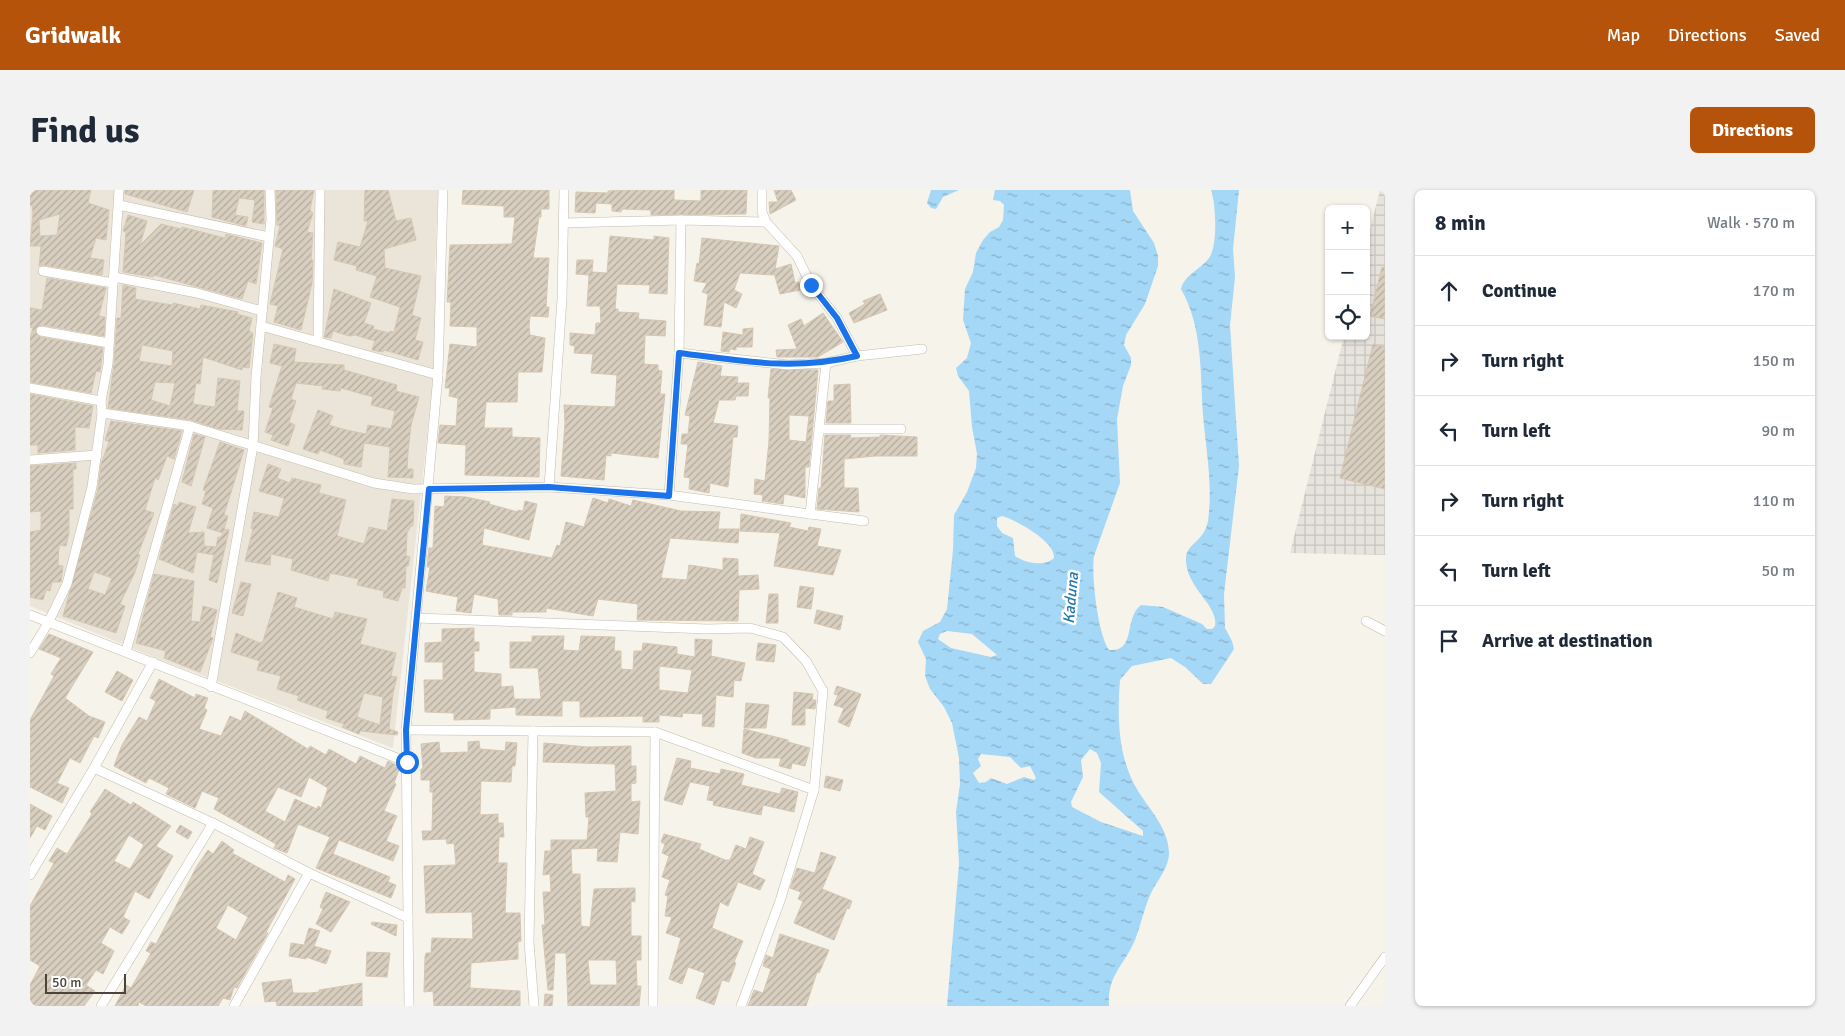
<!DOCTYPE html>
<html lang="en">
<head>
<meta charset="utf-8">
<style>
	body { margin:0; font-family:Signika,sans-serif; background:#f2f2f3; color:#1f2937 }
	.controls { position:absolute; right:15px; top:15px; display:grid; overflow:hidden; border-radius:8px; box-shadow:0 1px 4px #0004 }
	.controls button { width:45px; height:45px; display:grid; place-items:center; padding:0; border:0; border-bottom:1px solid #e0e1e3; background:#fff; color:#1f2937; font:25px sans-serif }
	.scale { position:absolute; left:15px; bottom:12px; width:81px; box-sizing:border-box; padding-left:5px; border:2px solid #4c4438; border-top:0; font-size:14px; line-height:18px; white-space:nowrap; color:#4c4438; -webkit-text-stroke:4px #fff; paint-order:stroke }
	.stop { position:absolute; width:15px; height:15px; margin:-11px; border:4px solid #1a73e8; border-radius:50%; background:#fff }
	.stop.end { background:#1a73e8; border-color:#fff; box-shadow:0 1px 5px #0008 }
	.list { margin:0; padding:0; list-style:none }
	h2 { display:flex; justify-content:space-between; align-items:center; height:65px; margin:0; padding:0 20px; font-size:21px }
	h2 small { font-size:16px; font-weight:400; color:#747a83 }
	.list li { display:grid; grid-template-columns:32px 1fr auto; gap:15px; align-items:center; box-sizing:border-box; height:70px; padding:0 20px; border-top:1px solid #e0e1e3 }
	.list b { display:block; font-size:19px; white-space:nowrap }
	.list em { font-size:16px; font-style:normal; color:#747a83 }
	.icon { flex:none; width:28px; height:28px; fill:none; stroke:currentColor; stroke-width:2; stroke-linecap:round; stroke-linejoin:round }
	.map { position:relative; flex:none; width:1355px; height:816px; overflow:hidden; border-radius:8px }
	header { display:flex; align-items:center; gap:30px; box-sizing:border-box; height:70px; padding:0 25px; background:#b45309; color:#fff }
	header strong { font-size:24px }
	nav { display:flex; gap:28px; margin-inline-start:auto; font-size:18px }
	.intro { display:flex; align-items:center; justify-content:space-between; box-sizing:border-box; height:120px; padding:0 30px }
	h1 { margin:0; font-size:35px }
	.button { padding:12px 22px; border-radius:8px; background:#b45309; color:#fff; font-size:18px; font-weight:700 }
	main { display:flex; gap:30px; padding:0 30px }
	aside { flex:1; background:#fff; border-radius:8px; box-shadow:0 1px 4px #0004 }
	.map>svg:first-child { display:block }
	.residential { fill:#ebe5d9 }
	.industrial { fill:url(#industrial-grid) }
	.water { fill:url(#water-ripples); fill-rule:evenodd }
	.building { fill:url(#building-hatch); stroke:#d5c6b2; fill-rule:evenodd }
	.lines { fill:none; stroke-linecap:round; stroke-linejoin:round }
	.street-casing { stroke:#c3bbad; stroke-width:10 }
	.street { stroke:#fff; stroke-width:9 }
	.route { stroke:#1a73e8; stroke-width:6 }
	.labels { text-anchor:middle; stroke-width:5; stroke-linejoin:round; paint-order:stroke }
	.water-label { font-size:16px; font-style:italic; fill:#2578af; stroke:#fff }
</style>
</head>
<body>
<header>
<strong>Gridwalk</strong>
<nav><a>Map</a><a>Directions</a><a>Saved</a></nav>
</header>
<div class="intro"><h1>Find us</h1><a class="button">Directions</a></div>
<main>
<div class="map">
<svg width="1355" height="816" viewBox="0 0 1355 816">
	<defs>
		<pattern id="industrial-grid" width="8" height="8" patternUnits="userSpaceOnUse" patternTransform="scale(1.25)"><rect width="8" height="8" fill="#e6e2dc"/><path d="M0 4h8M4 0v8" fill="none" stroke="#c7c3be"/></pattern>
		<pattern id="water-ripples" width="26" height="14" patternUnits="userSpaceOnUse" patternTransform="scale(1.25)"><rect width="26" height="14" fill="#a5d7f6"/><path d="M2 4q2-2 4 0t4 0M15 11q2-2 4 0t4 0" fill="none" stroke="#89b0c8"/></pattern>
		<pattern id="building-hatch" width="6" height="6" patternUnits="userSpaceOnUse" patternTransform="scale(1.25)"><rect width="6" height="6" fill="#d9cfc0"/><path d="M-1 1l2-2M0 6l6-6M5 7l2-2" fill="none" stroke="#b2aa9d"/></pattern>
	</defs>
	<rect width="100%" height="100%" fill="#f6f3eb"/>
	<path class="residential" d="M0,0H408L405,77L406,165L363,558L131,470L0,416Z"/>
	<path class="industrial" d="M1350,0H1355V365L1260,363L1314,146H1336V55Z"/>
	<g class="water">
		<path d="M901,0H929L913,7L906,19L901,18L897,13Z"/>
		<path d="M965,0H1100L1103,21L1124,53L1128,66V76L1115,114L1096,145L1094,155L1101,168V175L1093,196L1087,229L1090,293L1064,366C1061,386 1068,444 1079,460C1107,462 1093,429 1111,415L1133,417L1172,434L1177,439H1182L1185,436C1189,415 1155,398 1156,368C1157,353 1174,352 1178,331C1183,295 1176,260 1173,225C1170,181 1173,138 1151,99C1154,85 1171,79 1179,68C1188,56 1186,14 1181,0H1209L1203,59L1205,87L1200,135L1209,276L1194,404L1195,438L1202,451L1204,459L1181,494H1173L1155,477L1141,468L1102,476L1090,490C1087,527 1088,569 1108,601C1120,620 1138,638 1139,662C1140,676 1127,691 1121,703C1114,718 1111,735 1105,750C1094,776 1077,785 1079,816H917L929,673L926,622L930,594L929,568L922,533L914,517L900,499L895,486L896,469L888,452L893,441L910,432L917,419L923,360L924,325L937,302L946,278L947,264L942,237L939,201L928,186L926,178L937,168L941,153L933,130L935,99L943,82L946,63L953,50L960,42L969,37L973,30L974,15L970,11L963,10ZM972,326C986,330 1026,352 1024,368C1015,377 995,373 985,366L983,348L972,343L967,336V328ZM917,441L942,444L967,465L961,467L921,458L908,449L910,444ZM1060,559L1067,563L1071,573L1069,602L1113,641V646L1071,632L1042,617L1041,612L1053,587L1051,570ZM951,564L980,567L991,578L1000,576L1006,588L1004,590L994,587L977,594L961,588L956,592L949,593L943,583L951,576L948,569Z"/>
	</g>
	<g class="building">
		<path d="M0,0H61L58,13L79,20L76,50L66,48L60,68L74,70L72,85L14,75L9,76L11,56H0L3,23L2,15L0,16ZM30,24L27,45L10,46L9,30Z"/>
		<path d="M95,0H164L157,22L95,4Z"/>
		<path d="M183,0H234V34L222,32L225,10L209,8L205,25L218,27L216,36L182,27Z"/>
		<path d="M246,0H284L280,20L283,23L277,42L283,43L281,70H283L282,93L271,140L244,132L248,116L240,114L253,59L245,56L250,36L247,35Z"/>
		<path d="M335,0H358L366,31L381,28L386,50L354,59L355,78L391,86L382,125L391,128L385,150L393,152L388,170L354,160L353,162L342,160L345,151L325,145L319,146L303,141L301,148L294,147L304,99L341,113L334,133L344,136L343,139L360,143V141L364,142L370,117L340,107L347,86L326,80L327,76L304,70L308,52L330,57L338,31H334Z"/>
		<path d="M433,0H519V19H511V27H509L503,68H519L516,117H519L518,127L500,126L499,137L500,145L515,148L512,182H488L487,212H456L454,238H482V247L510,248L509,287L435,285L436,255L408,253L410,235L426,236L428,208L419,206L420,198H415L420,154L447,157V137L420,136L421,112H417L420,55L482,54L485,27H474V16L432,14Z"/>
		<path d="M597,0H644V10L671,11V0H717L716,24L621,25V20L592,19L591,22L582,21V14L566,13L565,23L545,22L546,2L578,3V1Z"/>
		<path d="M744,0H761L766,10L740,24L739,12H748Z"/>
		<path d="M98,25L117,31L110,55L131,34L151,39L152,37L195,48L196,44L232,53L226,94L218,91L212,109L124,85L123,87L93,82L96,42L93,41Z"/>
		<path d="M580,46L624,50V46L639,48L637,104L619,103L620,95L587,94L585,119H588V122L609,123L608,129L636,131L635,146L615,145L614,174L628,175V180L632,181L630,204H635L628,268L581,263V266L576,265L574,290L531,286L535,233L534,215L585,217L587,185L561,183L563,164L544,163L545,156L540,155V143L565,145L566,133H571L570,116H557L559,85L546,84L547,70H563L562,82L577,83Z"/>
		<path d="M672,48L749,56L745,79L761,74L765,93L769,92L770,100L750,104L744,83L743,85L710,83L704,100L712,104L706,118L694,112L691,137L674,135L678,104L672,102L677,93L664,91L667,73L669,74Z"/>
		<path d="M1352,77L1355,78V129L1340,126Z"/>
		<path d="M17,88L76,98L69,126L75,127L74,146L12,135L7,137L5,140L10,147L73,158L70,182L66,181L61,203L0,192V148L3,138L0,137V118L12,120Z"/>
		<path d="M93,95L106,98L105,109L143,115V113L170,119L171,115L208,122L207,124L222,128L219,141L223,143L219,178L212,177V180L173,167L170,194L166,193L163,214L185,217L188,188L210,191L207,221H214L212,240L189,239L161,230L78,218L84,174L87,128H91ZM112,155L143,161L142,176L109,171ZM125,192L145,193L140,216L121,210Z"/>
		<path d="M850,104L857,120L824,133L819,123L835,114L833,111Z"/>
		<path d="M793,123L813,152L788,167H747L746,160L767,159L758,135L771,129L774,136Z"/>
		<path d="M723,138L722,157H706V160L700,159L699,162L691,161L693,142L713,145V139Z"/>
		<path d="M244,154L266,159L264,172L314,175V180L367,195L366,201L389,207L381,235L378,262L377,279H383V288L358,287L360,257L334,253L331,277L314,274V269L290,260L288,264L273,259L288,220L303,226L299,235L316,240L336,244L338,235L361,239L365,221L341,215L343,207L311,198L310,201L292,199L293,196L266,193L261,209L266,211L259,232L265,235L258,256L241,250L243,245L235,242L243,218L239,217L252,176L240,173Z"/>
		<path d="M1343,154L1355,157V299L1310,288Z"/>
		<path d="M668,172L692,176L690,186L708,187L707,193H719L718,206H706L705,210H689L683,233L708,236L707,247H703L698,297L680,293L679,303L659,299L660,288L654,287L658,254H651L652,244H658L660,226L655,225Z"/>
		<path d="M741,179L788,180L779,277H775V308L754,304L753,314L732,311L733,305L724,304L725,289L735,291L739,251L740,208H738ZM759,225L779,226L776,252L759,250Z"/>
		<path d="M820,194L821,233H796L798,211H804V195Z"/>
		<path d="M0,204L63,216L59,238L45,237V260L8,263V255H0Z"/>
		<path d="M81,231L152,241L144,269L137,266L128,290L125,288L115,320L124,323L108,364L110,365L105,382L90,414L95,416L86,443L33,426L68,299L71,274L79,252L75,250ZM64,382L82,388L75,405L58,399Z"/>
		<path d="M164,244L175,247L161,296L152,292Z"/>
		<path d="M795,245H821L820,248L850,247V245L887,247V266H845L814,269V298H828L829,322L787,319L789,298H791Z"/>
		<path d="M190,252L214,260L194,325L198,326L194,339L199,340L187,393L179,390L184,365L167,362L163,383L129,369L144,314L148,316L149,312L166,317L158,343L174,342V356L186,357L188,347H191L193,343L177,338L183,318L172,314L176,301L173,300Z"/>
		<path d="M46,273V279H43V319H39V343L36,356L29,355L28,375L33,376L31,392H22L20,401L16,400L13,410L0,407V342L11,340V321L0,322V276Z"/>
		<path d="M238,274L251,279L247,288L260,293L262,288L291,295L289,303L316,310L307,346L334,354L339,337L357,341L362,309L384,311L383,336H381L377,343L376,366L380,367L378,376H376L375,398H372L368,411L353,407L354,401L327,395L329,389L300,383L298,391L261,380L263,369L241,364L240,375L215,371L223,339L221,338L224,322L249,327L254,308L229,301Z"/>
		<path d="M415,306L436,307L460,312L459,314L488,322V320L493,321L495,311L507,314L499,350L454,338L452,355L522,368L527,355L530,356L536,332L554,337L563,308L578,313L579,309L601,316L603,310L651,321L690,322L688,339H709L708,353L640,348L631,388L657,390L659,375L693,380V368L708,369V386L728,385L729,399L709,400L708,431L607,430L608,414L568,409L563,426L516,418V422H482V425H469L468,409L444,404L441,423L426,421L428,407L396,401L400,377H397L399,358H403L405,316L414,317Z"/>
		<path d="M711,324L761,333L759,337L778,341L779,337L791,339L787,356L811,360L803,385L744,376L750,343L710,341Z"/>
		<path d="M124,384L164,391L161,431L170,432L173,416L187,420L180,447L183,448L170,482L134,468L136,461L106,453Z"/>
		<path d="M211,392L221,394L213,426L202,423Z"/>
		<path d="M770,396L784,398L781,419L767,417Z"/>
		<path d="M248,402L267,408L264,417L303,429L305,422L337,429L330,454L366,463L361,486L367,487L363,503L359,539L368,542L367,545L330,541L329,544L312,537L314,534L296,528L298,521L267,510L269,506L247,499L251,486L227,480L230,471L201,462L206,443L230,453L233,451ZM334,503L353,507L350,535L327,527Z"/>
		<path d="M739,404H748V433H736Z"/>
		<path d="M787,420L813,426L810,440L784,433Z"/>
		<path d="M444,438V452H449V461H444V482L471,484V497L483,496L484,509H511L508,478H480V452H502V446H534L533,460L549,461L551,446L585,447L584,461H591V479L603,480L604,461H612L613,453L647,457V464L665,467V449L682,450L681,466L715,473L711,491L704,490L703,507L686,505L684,537L672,536L673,524L653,523L652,527L629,525V532H613V526L550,527V511H532V526L486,525V517L460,519V529L424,530V523L395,522L394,490H413V472H395V453L412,452V439ZM629,476L662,480L658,503L629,500Z"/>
		<path d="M19,444L63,462L35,508L59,526L75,532L68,548L64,546L50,573L40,568L27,593L39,598L32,613L0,597V530L24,486L21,484L31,468L9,459Z"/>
		<path d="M728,453L746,455L744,472L726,470Z"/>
		<path d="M87,481L103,490L92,511L75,502Z"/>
		<path d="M129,489L165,508L166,504L178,508L174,518L177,520L169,539L191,546L200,526L211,531L215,521L278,559L280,556L296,565L299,559L326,574L330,566L355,578L358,571L370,577L364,593L366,594L354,621L367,626L356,651L369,656L363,671L309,650L303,664L360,687L358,692L366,695L361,708L286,678L300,647L268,634L257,663L244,658L246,654L184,619L189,608L172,601L165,618L136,604L139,598L119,588L116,593L84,576L92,555L109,527L117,531L126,511L120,508ZM279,587L298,598L291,618L288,616L287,619L265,609L255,632L235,621L248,597L271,607Z"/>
		<path d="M807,496L831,504L819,537L808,532L814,518L804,515L808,505L804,504Z"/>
		<path d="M764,502L783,504L782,510H786L785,519L775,518V535H762Z"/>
		<path d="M716,513L739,515L736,538H714Z"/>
		<path d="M714,539L758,550V552L780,558L775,576L762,573L761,579L749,576L751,568H726L712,563Z"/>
		<path d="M449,551L450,559L475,561L476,552L487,553L485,576H482L481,592L451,591L450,625L468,624V633H473L474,647H469L468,673H477L475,723H490L491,751L488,752V769L441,773L440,798L490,801V816H404L403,801L394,802L395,767L396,763H401L402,748L443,749L442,722L396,723L394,676L426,675L424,653L417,654L416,649L393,650L392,641H402L403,602H400V590H391V579H393L391,554L409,552L410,563L438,562V552Z"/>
		<path d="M514,553L558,557L601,556V576H606V593L601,594V612L610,611L608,644L590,642L587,672L567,671L568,658L541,659L542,684H550L551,736L560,737L564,699L605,698V712L601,711V746H611V770H606L607,796H611L609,816H538L536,763H525L523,800H518L512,735H515L513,702H521L520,684L513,685L515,661H521V650H557L559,627H556L555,603L586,601L585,574L513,572ZM558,770H586L587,795H560Z"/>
		<path d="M647,568L661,571L660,578L690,584L691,579L714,584L711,595L750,604L752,598L768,602L764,622L733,615L731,625L683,615L684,611L677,610L680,596L660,592L652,615L634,610Z"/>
		<path d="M796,586L813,590L810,601L794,597Z"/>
		<path d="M75,599L101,615L103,612L141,636L126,656L143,666L119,709L105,701L93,727L100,731L92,744L80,737L71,753L84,761L73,784L66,780L56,795L65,801L54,816H0V795L10,776L0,770V716L24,673L19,671L27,658L37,664L62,624L60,622ZM99,645L114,655L100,679L84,671Z"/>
		<path d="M0,614L22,626L15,640L7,636L0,648Z"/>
		<path d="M150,635L162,642L158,649L146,642Z"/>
		<path d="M634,644L671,654L669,659L695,670H700L706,655L716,659L720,647L734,652L722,684L735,690L730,700L708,692L698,716L690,712L682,738L713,751L704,772L706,773L699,792L692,790L684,815L666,808L675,783L658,777L652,794L639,789L651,748L636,743L642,727L635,726L638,706L635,705L640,690L632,687L639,666L632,663L635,654L631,652Z"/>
		<path d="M192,651L204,660L202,663L255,692L258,685L265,689L236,742L238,743L207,798L204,797L200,810L193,808L188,816H116L109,812L108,816H85L96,795L101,798L121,763L116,761L121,752L126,754L167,676L178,660L183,664ZM198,715L218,727L206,750L186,738Z"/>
		<path d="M791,662L806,667L792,699L822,711L819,719L817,718L804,750L764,733L773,711L768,709L771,702L760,698L767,678L785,683Z"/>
		<path d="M296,702L320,712L301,742L286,734L293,719L290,717Z"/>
		<path d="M342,732L367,735L366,746L341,734Z"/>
		<path d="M279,738L290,741L284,756L301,761L296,774L276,767V769L259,766L261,753L274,755Z"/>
		<path d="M750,744L799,760L789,783L787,782L776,816H718L724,800L733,803L741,779L733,776L736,765L743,768Z"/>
		<path d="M337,762L360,763L357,787L336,786Z"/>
		<path d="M261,789L263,803H280L289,802V800L332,793V816H247L246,811L235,812L232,793Z"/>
		<path d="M515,804L523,805L522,816H514Z"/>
	</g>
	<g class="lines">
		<defs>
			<g id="street">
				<path d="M732,0V22L736,32L767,66L781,95L807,128L827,166"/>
				<path d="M89,15L239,47"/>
				<path d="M534,33L651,30L736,32"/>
				<path d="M13,81L83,93"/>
				<path d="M84,87L167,103L232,121"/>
				<path d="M231,136L408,185"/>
				<path d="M11,141L79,153"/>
				<path d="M288,151L290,0"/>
				<path d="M649,163L758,175L796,173L827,166L892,159"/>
				<path d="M0,198L71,211"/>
				<path d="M72,223L160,236L344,293L383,299L519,297L639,305L780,324L796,173"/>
				<path d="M789,239H871"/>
				<path d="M0,270L67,265"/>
				<path d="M519,297L532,109L534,0"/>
				<path d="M639,305L649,163L651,30"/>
				<path d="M780,324L834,331"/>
				<path d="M0,425L377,572"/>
				<path d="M387,428L677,439L720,438L753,447L776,471L793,501L784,600L750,711L711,816"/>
				<path d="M1336,431L1355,441"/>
				<path d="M96,461L160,236"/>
				<path d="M0,463L18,433L37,394L62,297L72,223L71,211L78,174L89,0"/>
				<path d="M181,497L223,256L226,187L241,29L240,0"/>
				<path d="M376,540L625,542"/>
				<path d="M503,541L499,752L504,816"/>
				<path d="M64,578L183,633L279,683L378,728"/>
				<path d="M0,685L64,578L123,472"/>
				<path d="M71,816L183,633"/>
				<path d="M204,816L279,683"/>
				<path d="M379,816L376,540L408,185L413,0"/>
				<path d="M623,816L625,542L784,600"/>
				<path d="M1320,816L1355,767"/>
			</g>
		</defs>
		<use href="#street" class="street-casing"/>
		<use href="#street" class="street"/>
	</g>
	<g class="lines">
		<path class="route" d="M377,572L376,540L399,299L519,297L639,306L649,163C714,171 761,181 827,166L807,128L781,95"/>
	</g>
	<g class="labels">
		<g class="water-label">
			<text transform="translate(1040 408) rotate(-85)" y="6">Kaduna</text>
		</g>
	</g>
</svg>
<div class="controls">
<button>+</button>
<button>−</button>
<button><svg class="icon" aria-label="locate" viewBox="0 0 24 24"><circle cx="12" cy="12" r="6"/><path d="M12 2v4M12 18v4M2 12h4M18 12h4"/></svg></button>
</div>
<div class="scale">50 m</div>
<div class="stop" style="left:377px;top:572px"></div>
<div class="stop end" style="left:781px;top:95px"></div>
</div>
<aside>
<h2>8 min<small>Walk · 570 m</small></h2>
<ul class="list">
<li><svg class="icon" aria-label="ahead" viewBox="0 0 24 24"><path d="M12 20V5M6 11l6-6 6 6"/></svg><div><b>Continue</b></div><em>170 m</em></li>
<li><svg class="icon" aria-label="right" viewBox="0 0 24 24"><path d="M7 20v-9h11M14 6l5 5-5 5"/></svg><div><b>Turn right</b></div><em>150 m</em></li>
<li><svg class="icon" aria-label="left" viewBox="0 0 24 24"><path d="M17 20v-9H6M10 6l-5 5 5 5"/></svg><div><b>Turn left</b></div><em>90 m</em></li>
<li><svg class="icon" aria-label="right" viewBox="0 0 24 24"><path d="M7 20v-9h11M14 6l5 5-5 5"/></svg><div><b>Turn right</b></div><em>110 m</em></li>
<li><svg class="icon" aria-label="left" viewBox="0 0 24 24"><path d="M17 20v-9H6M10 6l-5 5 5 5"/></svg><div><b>Turn left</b></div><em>50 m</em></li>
<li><svg class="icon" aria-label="arrive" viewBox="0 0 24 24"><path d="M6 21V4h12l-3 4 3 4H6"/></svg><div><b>Arrive at destination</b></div></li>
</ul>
</aside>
</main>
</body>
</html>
